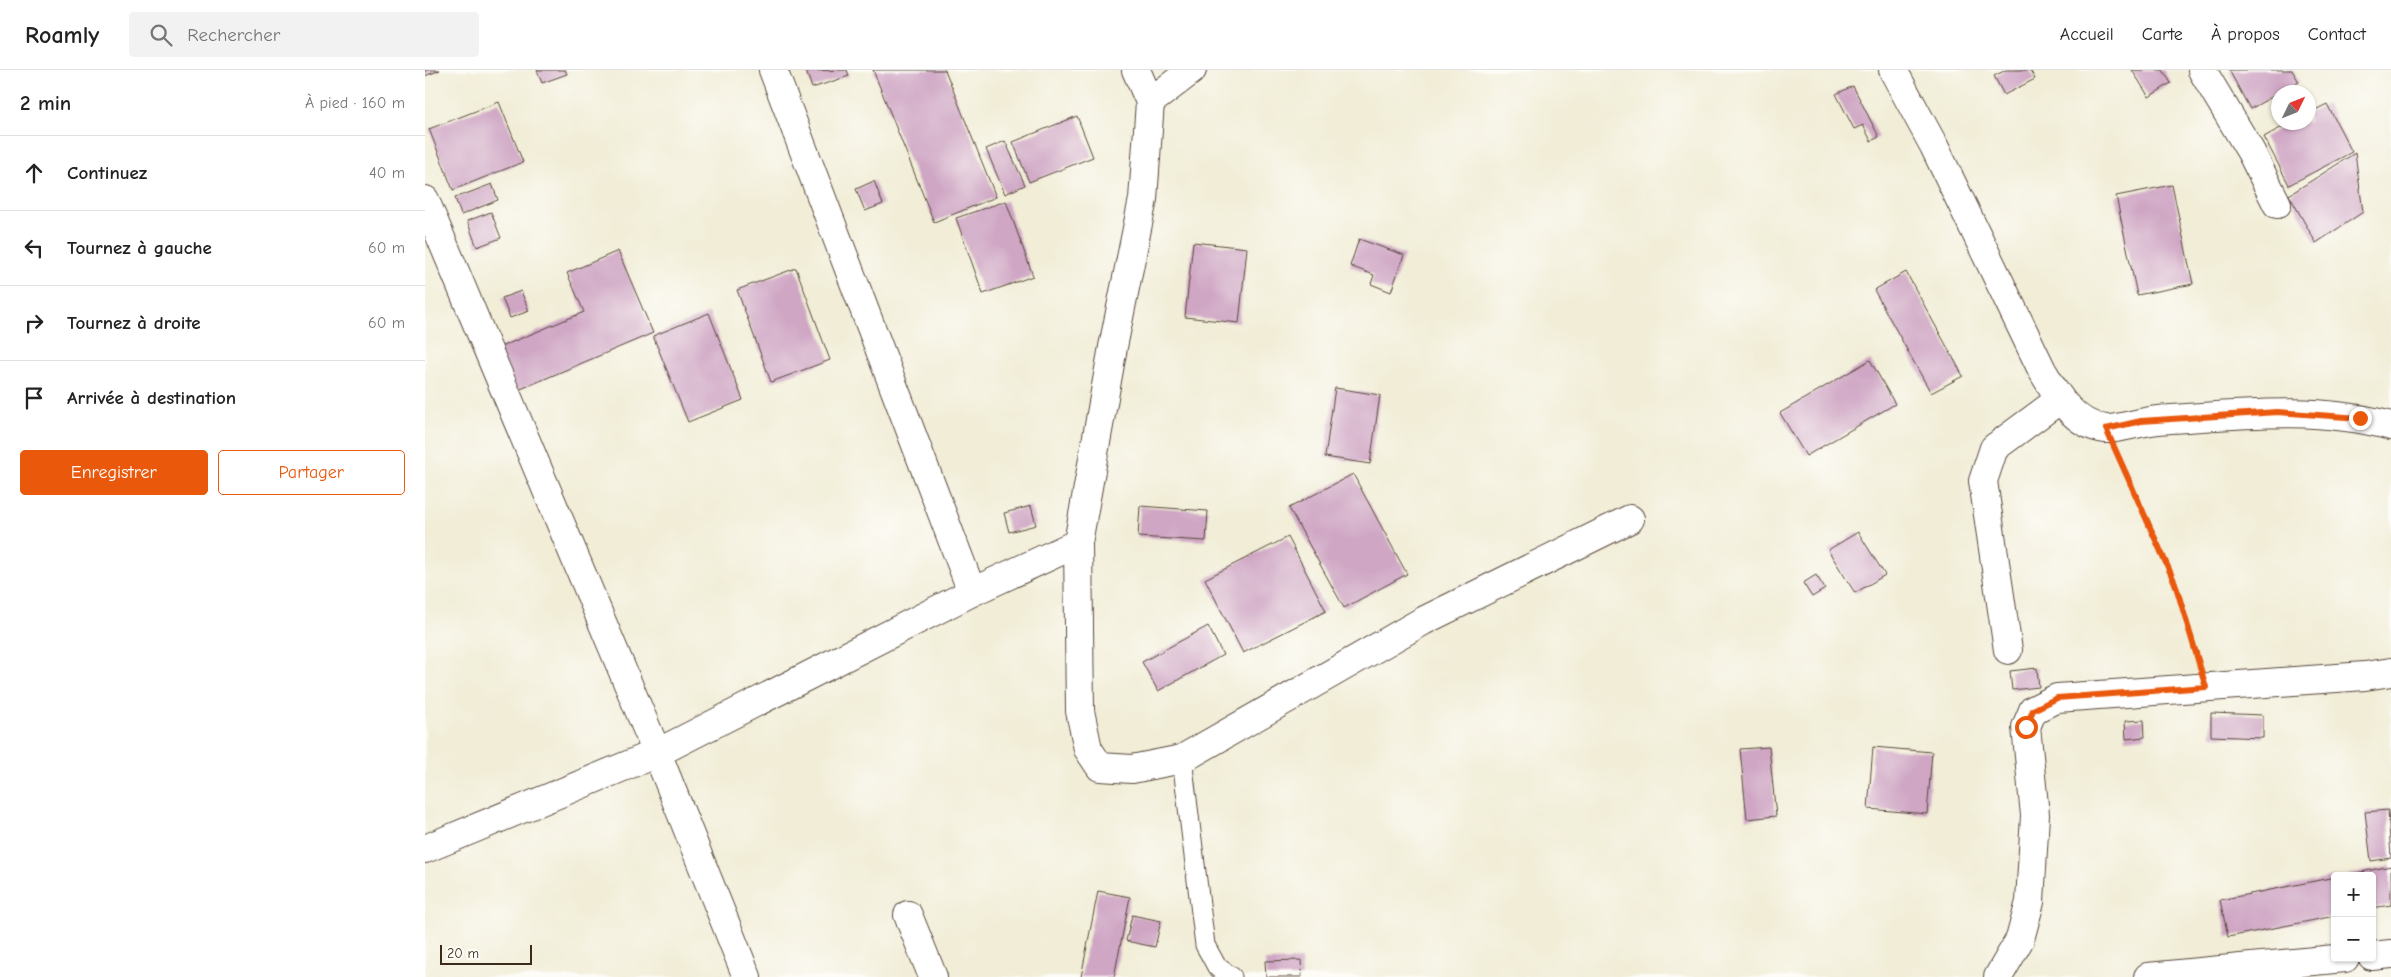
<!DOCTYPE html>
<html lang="fr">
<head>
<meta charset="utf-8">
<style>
	body { margin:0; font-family:"Comic Neue",sans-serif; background:#f2f2f2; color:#222 }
	.controls { position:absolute; right:15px; bottom:15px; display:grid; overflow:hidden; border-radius:5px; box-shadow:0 1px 4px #0004 }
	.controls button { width:45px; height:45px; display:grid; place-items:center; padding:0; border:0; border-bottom:1px solid #e0e0e0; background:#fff; color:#222; font:25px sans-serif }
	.compass { position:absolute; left:1846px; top:15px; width:45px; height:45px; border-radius:50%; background:#fff; box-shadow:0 1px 4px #0004; rotate:47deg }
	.scale { position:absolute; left:15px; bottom:12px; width:92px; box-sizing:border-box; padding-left:5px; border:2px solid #3b2a1e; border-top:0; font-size:14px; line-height:18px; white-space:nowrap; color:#3b2a1e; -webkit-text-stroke:4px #fdfcf7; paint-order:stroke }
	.stop { position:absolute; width:15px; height:15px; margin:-11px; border:4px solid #ea580c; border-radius:50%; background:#fff }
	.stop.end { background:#ea580c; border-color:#fff; box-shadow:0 1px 5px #0008 }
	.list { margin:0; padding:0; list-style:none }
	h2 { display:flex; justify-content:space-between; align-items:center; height:65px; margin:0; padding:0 20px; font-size:21px }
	h2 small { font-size:16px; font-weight:400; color:#767676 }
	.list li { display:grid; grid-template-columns:32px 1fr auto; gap:15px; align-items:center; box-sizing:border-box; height:75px; padding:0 20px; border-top:1px solid #e0e0e0 }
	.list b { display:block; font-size:19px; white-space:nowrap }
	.list em { font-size:16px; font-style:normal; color:#767676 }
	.actions { display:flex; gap:10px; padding:15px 20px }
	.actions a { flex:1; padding:11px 0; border:1px solid #ea580c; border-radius:5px; text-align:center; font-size:18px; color:#ea580c }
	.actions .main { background:#ea580c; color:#fff }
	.icon { flex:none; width:28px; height:28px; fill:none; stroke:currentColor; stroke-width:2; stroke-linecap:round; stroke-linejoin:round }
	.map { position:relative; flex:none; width:1966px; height:907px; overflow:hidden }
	header { display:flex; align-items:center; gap:30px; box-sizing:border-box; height:70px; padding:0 25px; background:#fff; border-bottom:1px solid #e0e0e0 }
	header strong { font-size:24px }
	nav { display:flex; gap:28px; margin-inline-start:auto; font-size:18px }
	.search { width:350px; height:45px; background:#f2f2f2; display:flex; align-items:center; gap:12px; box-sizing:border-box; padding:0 18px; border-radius:5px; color:#767676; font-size:19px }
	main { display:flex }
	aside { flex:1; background:#fff }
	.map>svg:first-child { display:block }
	.building { fill:#cfa6c4 }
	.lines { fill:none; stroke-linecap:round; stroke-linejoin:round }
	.service-casing { stroke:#56473a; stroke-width:21 }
	.minor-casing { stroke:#56473a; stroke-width:30 }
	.path { stroke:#56473a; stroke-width:3; stroke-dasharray:4 4; stroke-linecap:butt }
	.service { stroke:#fff; stroke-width:19 }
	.minor { stroke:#fff; stroke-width:28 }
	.route { stroke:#ea580c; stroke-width:6 }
</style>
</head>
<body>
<header>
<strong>Roamly</strong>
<div class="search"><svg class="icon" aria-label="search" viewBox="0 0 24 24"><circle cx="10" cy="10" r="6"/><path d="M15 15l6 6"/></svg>Rechercher</div>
<nav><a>Accueil</a><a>Carte</a><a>À propos</a><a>Contact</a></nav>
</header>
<main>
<aside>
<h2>2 min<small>À pied · 160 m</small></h2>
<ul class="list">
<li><svg class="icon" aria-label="ahead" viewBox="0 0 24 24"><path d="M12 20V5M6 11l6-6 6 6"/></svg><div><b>Continuez</b></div><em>40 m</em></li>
<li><svg class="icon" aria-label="left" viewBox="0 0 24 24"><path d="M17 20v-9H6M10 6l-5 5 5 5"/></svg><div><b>Tournez à gauche</b></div><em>60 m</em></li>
<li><svg class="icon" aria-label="right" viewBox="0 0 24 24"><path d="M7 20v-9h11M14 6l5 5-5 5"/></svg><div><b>Tournez à droite</b></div><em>60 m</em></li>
<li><svg class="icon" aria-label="arrive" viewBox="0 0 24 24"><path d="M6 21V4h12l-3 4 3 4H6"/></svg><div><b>Arrivée à destination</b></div></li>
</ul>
<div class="actions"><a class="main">Enregistrer</a><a>Partager</a></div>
</aside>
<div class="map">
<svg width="1966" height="907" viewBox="0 0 1966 907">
	<rect width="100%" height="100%" fill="#fdfcf7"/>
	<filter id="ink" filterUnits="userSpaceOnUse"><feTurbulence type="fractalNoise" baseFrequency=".02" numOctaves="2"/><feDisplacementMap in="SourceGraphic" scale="10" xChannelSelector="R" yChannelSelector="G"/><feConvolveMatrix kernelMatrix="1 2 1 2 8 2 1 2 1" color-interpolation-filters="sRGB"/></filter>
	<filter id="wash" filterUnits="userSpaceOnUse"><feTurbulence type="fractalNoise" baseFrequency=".0096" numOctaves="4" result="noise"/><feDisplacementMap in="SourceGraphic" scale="20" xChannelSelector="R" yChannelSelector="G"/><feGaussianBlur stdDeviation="1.12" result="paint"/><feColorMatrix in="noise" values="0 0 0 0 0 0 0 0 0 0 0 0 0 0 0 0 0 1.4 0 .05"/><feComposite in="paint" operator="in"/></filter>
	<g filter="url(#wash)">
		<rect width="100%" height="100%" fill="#f1edd7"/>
		<g id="blocks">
			<g class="building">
				<path d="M0,0H15L0,6Z"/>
				<path d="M112,0H140L142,4L117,13Z"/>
				<path d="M422,0L424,6L387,18L381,1Z"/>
				<path d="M448,0H520L571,127L509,152Z"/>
				<path d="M1581,0H1605L1610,9L1579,25L1569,6Z"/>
				<path d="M1707,0H1738L1746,13L1724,27Z"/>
				<path d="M1804,0H1867L1874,12L1825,39Z"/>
				<path d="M1428,16L1454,67L1446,71L1438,55L1429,59L1411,24Z"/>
				<path d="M74,32L98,92L28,120L4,59Z"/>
				<path d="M1902,34L1927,82L1864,115L1839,67L1866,52H1884V43Z"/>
				<path d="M652,46L668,87L604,112L588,72Z"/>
				<path d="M580,71L600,115L580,124L561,79Z"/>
				<path d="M1930,83L1938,142L1891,173L1864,125Z"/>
				<path d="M449,111L458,134L440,141L431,119Z"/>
				<path d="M67,114L73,130L36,145L30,128Z"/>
				<path d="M1747,115L1768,214L1712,225L1691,126Z"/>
				<path d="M581,131L608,206L558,224L531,148Z"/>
				<path d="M66,142L76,168L52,177L42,151Z"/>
				<path d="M934,169L979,185L966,222L946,214L949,205L925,196Z"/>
				<path d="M768,172L822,178L814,253L760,247Z"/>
				<path d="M193,181L228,263L91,321L73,278L159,242L142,203Z"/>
				<path d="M371,198L405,290L346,312L312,220Z"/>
				<path d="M1481,202L1538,306L1506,323L1449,220Z"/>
				<path d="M96,221L104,241L85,248L77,228Z"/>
				<path d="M284,243L318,330L263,352L228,266Z"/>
				<path d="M1445,290L1470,334L1381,386L1355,343Z"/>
				<path d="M910,318L955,325L945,394L900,387Z"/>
				<path d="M928,404L982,504L919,538L864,438Z"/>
				<path d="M606,436L611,455L584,462L579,443Z"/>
				<path d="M715,436L783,441L781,471L713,467Z"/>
				<path d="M1433,462L1460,505L1430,523L1403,480Z"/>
				<path d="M863,467L901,541L818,583L780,509Z"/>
				<path d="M1391,505L1400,519L1387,527L1378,513Z"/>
				<path d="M783,556L798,585L733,621L717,592Z"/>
				<path d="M1612,598L1614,617L1587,620L1585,601Z"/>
				<path d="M1786,643L1838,645V668L1786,666Z"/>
				<path d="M1719,650L1720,667L1701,669L1700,651Z"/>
				<path d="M1344,677L1351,746L1322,749L1315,679Z"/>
				<path d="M1448,677L1507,682L1502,744L1443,739Z"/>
				<path d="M1963,740L1966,788L1946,791L1940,742Z"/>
				<path d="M1966,796V835L1947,838V806L1921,805Z"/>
				<path d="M1910,807V846L1803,867L1795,830Z"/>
				<path d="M673,821L705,827L689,907H656Z"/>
				<path d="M707,845L736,851L730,877L701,871Z"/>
				<path d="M876,890L877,907H841L840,891Z"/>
			</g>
		</g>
	</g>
	<g filter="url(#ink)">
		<use href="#blocks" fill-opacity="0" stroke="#56473a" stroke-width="1"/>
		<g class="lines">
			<defs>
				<path id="service" d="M757,689L780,875L792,897L807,907"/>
				<g id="minor">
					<path d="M348,0L547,522"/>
					<path d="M711,0L725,32"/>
					<path d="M767,0L725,32L718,129L688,277L653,473L655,641L663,679L675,697L707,699L757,689L998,551L1205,449"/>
					<path d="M1468,0L1509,76L1617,300C1631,324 1649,356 1681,359C1690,360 1719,351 1733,350C1811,345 1890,335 1966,356"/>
					<path d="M1777,0L1826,82L1852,134"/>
					<path d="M0,130L232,683L322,907"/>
					<path d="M1583,580L1558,411L1569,378L1634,330"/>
					<path d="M0,779L232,683L547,522L653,473"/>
					<path d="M483,845L508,907"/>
					<path d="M1947,886L1966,884"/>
					<path d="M1573,907L1595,869L1605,832L1610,745L1601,657L1608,640L1632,628L1940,606L1966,602"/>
					<path d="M1723,907L1920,888"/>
				</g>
			</defs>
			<use href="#service" class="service-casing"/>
			<use href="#minor" class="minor-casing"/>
			<path class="path" d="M1694,387L1750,513L1773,588"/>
			<use href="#service" class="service"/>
			<use href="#minor" class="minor"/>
		</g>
	</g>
	<g class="lines" filter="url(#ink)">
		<path class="route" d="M1601,657L1608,640L1632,628L1781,617L1750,513L1681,359L1716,351L1852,342L1935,348"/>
	</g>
</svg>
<div class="controls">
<button>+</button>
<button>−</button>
</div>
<svg class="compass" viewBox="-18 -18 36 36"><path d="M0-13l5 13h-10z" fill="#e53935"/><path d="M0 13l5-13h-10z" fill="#767676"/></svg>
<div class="scale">20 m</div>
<div class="stop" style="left:1601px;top:657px"></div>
<div class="stop end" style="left:1935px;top:348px"></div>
</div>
</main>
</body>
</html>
